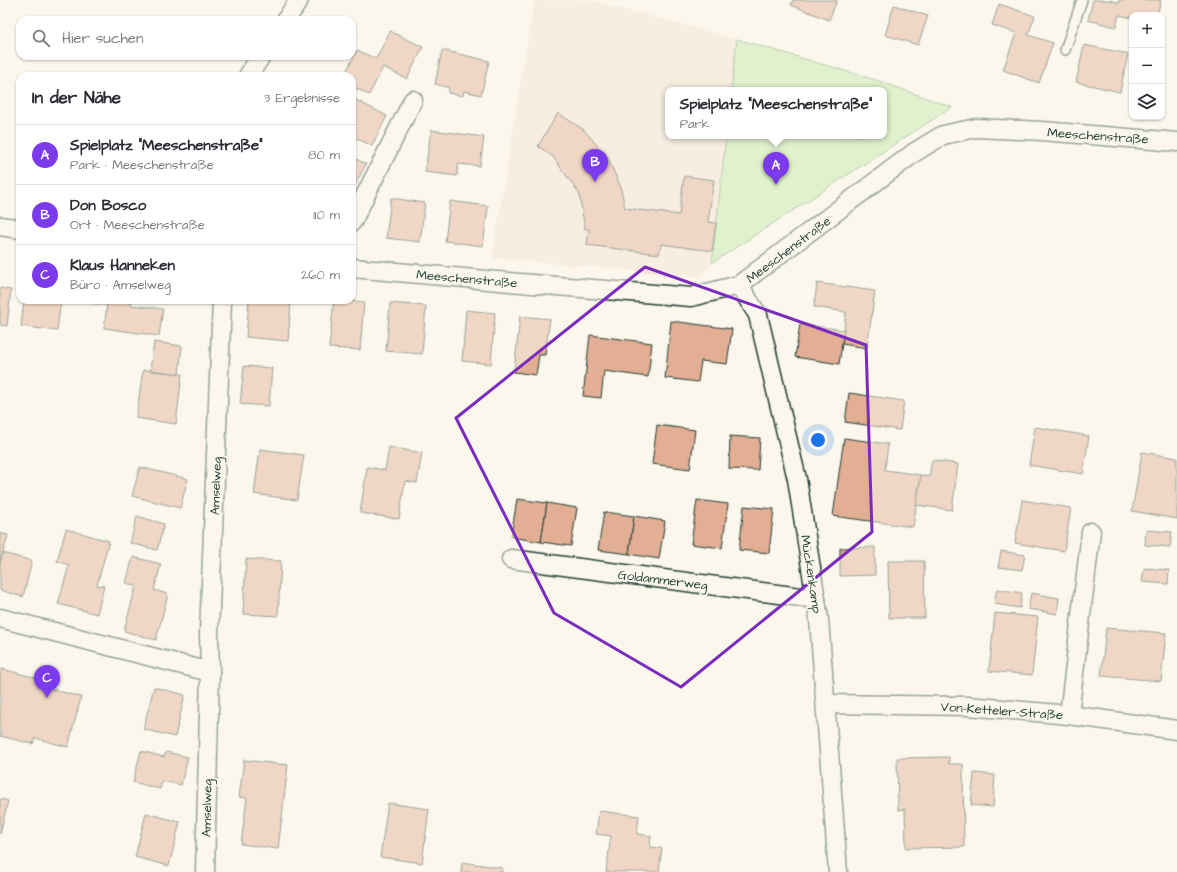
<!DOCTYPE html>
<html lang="de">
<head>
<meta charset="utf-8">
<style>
	body { margin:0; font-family:"Architects Daughter",sans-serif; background:#f7f7f7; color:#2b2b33 }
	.controls { position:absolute; right:12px; top:12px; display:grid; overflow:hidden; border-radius:8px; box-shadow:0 1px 3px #0004 }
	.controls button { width:36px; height:36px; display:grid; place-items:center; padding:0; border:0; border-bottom:1px solid #e1e1e2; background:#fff; color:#2b2b33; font:20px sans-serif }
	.you { position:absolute; left:818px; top:440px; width:14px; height:14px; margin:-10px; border:3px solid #fff; border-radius:50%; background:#1a73e8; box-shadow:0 0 0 6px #1a73e833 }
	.badge { display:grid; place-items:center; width:26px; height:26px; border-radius:50%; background:#7c3aed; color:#fff; font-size:13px; font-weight:700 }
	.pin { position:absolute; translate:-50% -33px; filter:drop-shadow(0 1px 2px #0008) }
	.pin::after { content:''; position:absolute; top:21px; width:14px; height:12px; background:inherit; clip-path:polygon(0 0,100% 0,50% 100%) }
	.popup { position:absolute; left:665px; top:87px; width:222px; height:52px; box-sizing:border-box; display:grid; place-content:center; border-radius:8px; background:#fff; filter:drop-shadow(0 1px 3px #0005); font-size:13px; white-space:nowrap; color:#7c7c81 }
	.popup b { font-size:15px; color:#2b2b33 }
	.popup::after { content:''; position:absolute; left:50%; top:100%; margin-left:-8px; border:8px solid transparent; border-top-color:#fff }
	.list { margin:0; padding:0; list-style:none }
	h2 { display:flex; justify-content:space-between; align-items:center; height:52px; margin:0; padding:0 16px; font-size:17px }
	h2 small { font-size:13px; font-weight:400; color:#7c7c81 }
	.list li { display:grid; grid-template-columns:26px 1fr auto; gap:12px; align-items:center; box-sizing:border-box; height:60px; padding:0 16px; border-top:1px solid #e1e1e2 }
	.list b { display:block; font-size:15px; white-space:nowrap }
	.list p { margin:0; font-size:13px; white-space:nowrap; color:#7c7c81 }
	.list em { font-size:13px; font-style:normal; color:#7c7c81 }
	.icon { flex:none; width:22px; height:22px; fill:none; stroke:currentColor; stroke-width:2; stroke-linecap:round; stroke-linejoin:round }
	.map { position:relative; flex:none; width:1177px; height:872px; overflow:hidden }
	.search { position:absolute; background:#fff; box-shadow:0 1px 3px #0004; left:16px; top:16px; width:340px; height:44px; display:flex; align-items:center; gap:10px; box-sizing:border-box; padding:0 14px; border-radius:12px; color:#7c7c81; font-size:15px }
	.panel { position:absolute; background:#fff; box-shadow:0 1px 3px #0004; left:16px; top:72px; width:340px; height:232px; border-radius:12px }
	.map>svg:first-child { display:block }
	.built { fill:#f4e1d2 }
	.green { fill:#bfeaa6; stroke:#6f946d }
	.building { fill:#e2ae94; stroke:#1f3d34 }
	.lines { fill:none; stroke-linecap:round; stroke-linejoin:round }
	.service-casing { stroke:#1f3d34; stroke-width:12 }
	.minor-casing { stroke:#1f3d34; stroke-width:21 }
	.service { stroke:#fbf7ec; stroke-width:9 }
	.minor { stroke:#fbf7ec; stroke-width:18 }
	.marked { fill:none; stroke:#7b2cbf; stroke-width:3; stroke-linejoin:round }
	.labels { text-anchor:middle; stroke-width:3.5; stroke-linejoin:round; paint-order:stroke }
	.street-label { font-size:13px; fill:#1f3d34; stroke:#fbf7ec }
</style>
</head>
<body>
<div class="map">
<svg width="1177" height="872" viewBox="0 0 1177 872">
	<rect width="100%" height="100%" fill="#fbf7ec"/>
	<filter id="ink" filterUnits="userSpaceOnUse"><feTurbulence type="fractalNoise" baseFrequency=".025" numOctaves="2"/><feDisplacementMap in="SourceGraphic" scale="8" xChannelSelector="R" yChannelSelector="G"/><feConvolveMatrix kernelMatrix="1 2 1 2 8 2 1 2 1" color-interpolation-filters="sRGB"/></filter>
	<g filter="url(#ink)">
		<path class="built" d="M534,0H589L737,39L731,90H668V136H726L712,263L701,277L492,258Z"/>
		<path class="green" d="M737,39L876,80L952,107L712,263L726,136H884V90H731Z"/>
		<g class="building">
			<path d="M793,0H837L829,20L791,5Z"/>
			<path d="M1093,0H1109L1119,3V0H1161L1157,15H1132V18L1119,15L1116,27L1088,20Z"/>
			<path d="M999,4L1035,16L1028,35L1053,43L1039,83L1003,70L1016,33L992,25Z"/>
			<path d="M894,5L928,16L918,45L885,35Z"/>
			<path d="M390,31L423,47L407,79L383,67L369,95L352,86V76H344L357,50L376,59Z"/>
			<path d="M1084,45L1128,54L1120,92L1076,82Z"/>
			<path d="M442,50L489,61L481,95L464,91L463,96L448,93L449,88L435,84Z"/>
			<path d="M352,98L387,116L372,146L352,136Z"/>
			<path d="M558,113L584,130L607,157L620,185L625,208L679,215L684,176L714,180L708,222L716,223L712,251L661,244L659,254L587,245L589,229H585L579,193L553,157L538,146Z"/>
			<path d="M431,130L484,137L480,166L458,164L457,176L425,172Z"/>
			<path d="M352,157L366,164L352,191Z"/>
			<path d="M391,198L425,203L420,242L386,238Z"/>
			<path d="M450,201L488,206L483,246L445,241Z"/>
			<path d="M817,283L875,291L867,348L842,344L846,312L814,307Z"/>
			<path d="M0,288L11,290L7,326L0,325Z"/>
			<path d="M24,300H61L57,331L21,326Z"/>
			<path d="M92,300H132L131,305L163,309L159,336L104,328L107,305L91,303Z"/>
			<path d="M249,300H291L288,341L246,337Z"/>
			<path d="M334,300L364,302L360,350L329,348Z"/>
			<path d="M390,303L426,306L422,354L386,351Z"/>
			<path d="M466,310L495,313L491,364L462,361Z"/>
			<path d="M520,316L550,319L545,355H539L536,375L514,372Z"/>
			<path d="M671,321L732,329L727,364L701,361L698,382L665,378Z"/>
			<path d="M800,324L844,330L839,364L795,357Z"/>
			<path d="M590,335L652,343L648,377L604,371L601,398L583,396Z"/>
			<path d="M154,342L182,346L179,374L150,370Z"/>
			<path d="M244,366L272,368L269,406L240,404Z"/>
			<path d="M143,370L182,374L176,424L136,418Z"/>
			<path d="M849,393L904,401L900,430L845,422Z"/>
			<path d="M657,425L695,430L690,469L652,464Z"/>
			<path d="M1035,427L1089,436L1083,474L1029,465Z"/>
			<path d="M730,436L760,438L758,470L729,469Z"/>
			<path d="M844,438L888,444L885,470L921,475L913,527L833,516Z"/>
			<path d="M389,447L422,453L417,483L405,481L399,519L360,513L367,467L385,470Z"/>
			<path d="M260,449L304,455L297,500L254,494Z"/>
			<path d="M1142,452L1177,458V519L1132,511Z"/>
			<path d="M932,460L958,464L952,510L916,505L921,475L929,477Z"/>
			<path d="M140,467L188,479L180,508L132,496Z"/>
			<path d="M517,499L547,503L541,542L511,537Z"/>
			<path d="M697,500L728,504L722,548L691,544Z"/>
			<path d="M1022,500L1071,508L1064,551L1015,543Z"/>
			<path d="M547,503L577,508L571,546L541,542Z"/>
			<path d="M744,506L774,509L769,553L739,550Z"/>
			<path d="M604,512L634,516L629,554L598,550Z"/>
			<path d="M137,516L164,524L157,550L130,543Z"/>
			<path d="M634,516L665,521L659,559L629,554Z"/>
			<path d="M66,529L109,541L97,585L104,586L97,614L58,604L69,565L57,561Z"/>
			<path d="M1146,530L1172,532L1170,547L1145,545Z"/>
			<path d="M0,533L8,535L0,563Z"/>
			<path d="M875,547V575L840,576V548Z"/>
			<path d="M1001,551L1025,555L1022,570L998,567Z"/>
			<path d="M3,553L32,561L23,597L0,590V563Z"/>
			<path d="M133,557L161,564L154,590L168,594L156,640L124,631L136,586L126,583Z"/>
			<path d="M246,559L281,561L278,616L243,614Z"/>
			<path d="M888,561H924L925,618H889Z"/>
			<path d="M1144,568L1169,570L1168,584L1142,582Z"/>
			<path d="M997,589L1022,593L1020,608L994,604Z"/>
			<path d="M1031,593L1059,598L1057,614L1028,609Z"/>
			<path d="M995,613L1038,617L1032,675L989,671Z"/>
			<path d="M1106,628L1166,633L1161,681L1101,676Z"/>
			<path d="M2,669L49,681L48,688L81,697L68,747L35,738L33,744L0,736V675Z"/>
			<path d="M154,687L185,695L175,737L143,729Z"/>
			<path d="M141,751L164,757L166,752L188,757L181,785L162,781L160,789L133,782Z"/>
			<path d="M949,757V764H963L964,847L906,848L905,809L898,810L897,758Z"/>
			<path d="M244,760L288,765L278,849L241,844L247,798L239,797Z"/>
			<path d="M974,773L995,775L993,807L971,805Z"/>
			<path d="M0,799L8,801L0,834Z"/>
			<path d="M388,803L429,809L422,863L380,857Z"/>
			<path d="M599,811L639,816L637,834L651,836L650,847L662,848L659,872H606L611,836L596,834Z"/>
			<path d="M146,813L180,822L169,866L135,857Z"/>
			<path d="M462,862L503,868L502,872H461Z"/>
		</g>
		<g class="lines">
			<defs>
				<path id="service" d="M1065,50L1082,0"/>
				<g id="minor">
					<path d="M286,20L299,0"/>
					<path d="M248,76L261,56"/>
					<path d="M352,222L413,100"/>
					<path d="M0,226L20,229"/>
					<path d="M352,268L532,284L691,297L739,285L915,152L943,135L976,128L1042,131L1177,142"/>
					<path d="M739,285L758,315L797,479L819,619L838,872"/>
					<path d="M511,559L816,599"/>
					<path d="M0,618L210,672L209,634L222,300"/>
					<path d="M826,704L968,706L1069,715L1177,730"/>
					<path d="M1069,715L1091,532"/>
					<path d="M205,872L210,672"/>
				</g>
			</defs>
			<use href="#service" class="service-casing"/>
			<use href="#minor" class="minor-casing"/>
			<use href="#service" class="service"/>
			<use href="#minor" class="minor"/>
		</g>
	</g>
	<path d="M0 0H1177V872H0ZM645,267L866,345L872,532L681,687L554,613L456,418Z" fill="#fbf7ec" fill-opacity=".55" fill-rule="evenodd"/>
	<path class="marked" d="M645,267L866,345L872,532L681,687L554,613L456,418Z"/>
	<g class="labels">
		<g class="street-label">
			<text transform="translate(1098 135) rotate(4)" y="5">Meeschenstraße</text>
			<text transform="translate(788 249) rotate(-37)" y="5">Meeschenstraße</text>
			<text transform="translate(467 278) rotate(5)" y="5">Meeschenstraße</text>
			<text transform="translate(215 486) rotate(-88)" y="5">Amselweg</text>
			<text transform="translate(812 574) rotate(81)" y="5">Mückenkamp</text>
			<text transform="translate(663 579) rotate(7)" y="5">Goldammerweg</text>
			<text transform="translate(1002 710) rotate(4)" y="5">Von-Ketteler-Straße</text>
			<text transform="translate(206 808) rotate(-89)" y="5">Amselweg</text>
		</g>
	</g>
</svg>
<div class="controls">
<button>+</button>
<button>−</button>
<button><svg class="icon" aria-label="layers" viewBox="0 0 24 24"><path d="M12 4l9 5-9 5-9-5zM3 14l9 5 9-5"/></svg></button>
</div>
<div class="you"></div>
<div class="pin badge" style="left:776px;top:185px">A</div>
<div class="popup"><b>Spielplatz &quot;Meeschenstraße&quot;</b>Park</div>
<div class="pin badge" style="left:595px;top:182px">B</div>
<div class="pin badge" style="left:47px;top:698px">C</div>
<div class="search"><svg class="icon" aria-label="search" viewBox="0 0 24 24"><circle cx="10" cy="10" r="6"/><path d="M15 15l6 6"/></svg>Hier suchen</div>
<section class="panel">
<h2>In der Nähe<small>3 Ergebnisse</small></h2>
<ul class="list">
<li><span class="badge">A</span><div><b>Spielplatz &quot;Meeschenstraße&quot;</b><p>Park · Meeschenstraße</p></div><em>80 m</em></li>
<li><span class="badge">B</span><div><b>Don Bosco</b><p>Ort · Meeschenstraße</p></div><em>110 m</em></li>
<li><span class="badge">C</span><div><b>Klaus Hanneken</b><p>Büro · Amselweg</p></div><em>260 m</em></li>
</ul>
</section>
</div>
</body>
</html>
